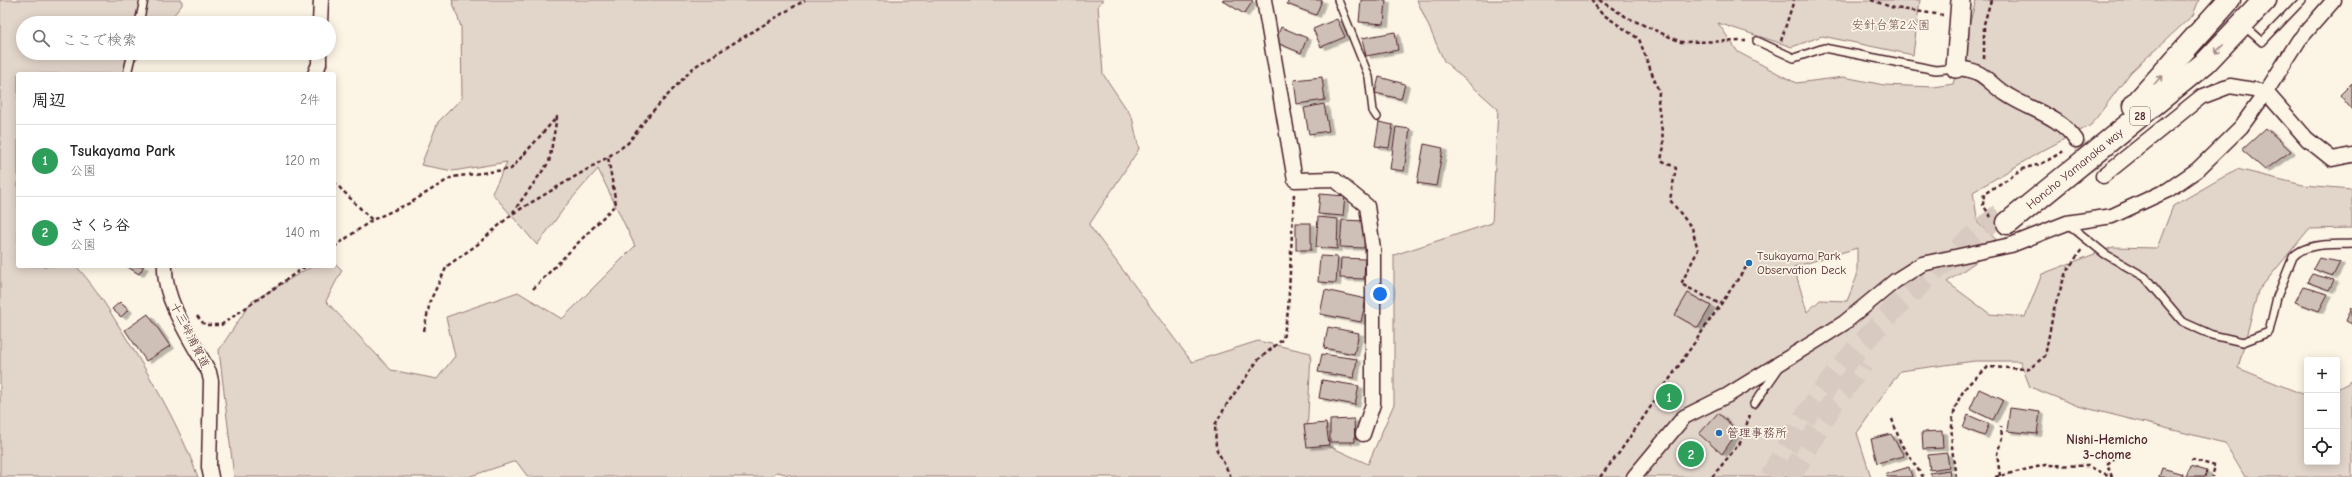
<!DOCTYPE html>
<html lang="ja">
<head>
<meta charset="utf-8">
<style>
	body { margin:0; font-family:"Comic Neue","Klee One",sans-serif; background:#f2f2f2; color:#202124 }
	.controls { position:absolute; right:12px; bottom:12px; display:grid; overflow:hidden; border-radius:4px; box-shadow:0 2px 10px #0003 }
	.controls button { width:36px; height:36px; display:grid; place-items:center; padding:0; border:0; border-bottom:1px solid #e0e0e0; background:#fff; color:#202124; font:20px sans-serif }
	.you { position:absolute; left:1380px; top:294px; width:14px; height:14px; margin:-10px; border:3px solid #fff; border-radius:50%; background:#1a73e8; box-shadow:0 0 0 6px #1a73e833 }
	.badge { display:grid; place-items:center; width:26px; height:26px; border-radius:50%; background:#d93025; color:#fff; font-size:13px; font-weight:700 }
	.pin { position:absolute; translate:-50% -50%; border:2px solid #fff; box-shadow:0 1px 4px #0006 }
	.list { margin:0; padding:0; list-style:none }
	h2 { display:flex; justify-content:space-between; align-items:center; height:52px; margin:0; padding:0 16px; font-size:17px }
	h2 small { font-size:13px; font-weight:400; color:#757577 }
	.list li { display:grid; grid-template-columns:26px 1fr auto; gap:12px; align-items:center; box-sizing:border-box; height:72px; padding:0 16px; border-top:1px solid #e0e0e0 }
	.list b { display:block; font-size:15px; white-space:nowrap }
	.list p { margin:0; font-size:13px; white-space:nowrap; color:#757577 }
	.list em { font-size:13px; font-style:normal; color:#757577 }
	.icon { flex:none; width:22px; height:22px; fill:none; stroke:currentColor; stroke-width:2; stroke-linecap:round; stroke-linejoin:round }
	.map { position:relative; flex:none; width:2352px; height:477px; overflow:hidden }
	.search { position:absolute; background:#fff; box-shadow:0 2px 10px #0003; left:16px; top:16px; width:320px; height:44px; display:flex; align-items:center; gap:10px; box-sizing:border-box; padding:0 14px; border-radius:22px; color:#757577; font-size:15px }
	.panel { position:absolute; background:#fff; box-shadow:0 2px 10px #0003; left:16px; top:72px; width:320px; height:196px; border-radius:4px }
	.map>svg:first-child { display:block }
	.green { fill:#e2d5ca; stroke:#967a7a; fill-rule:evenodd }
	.building { fill:#cfc0b7; stroke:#4a1f2b; filter:url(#shadow) }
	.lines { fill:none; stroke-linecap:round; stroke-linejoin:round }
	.street-tunnel { stroke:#d8cac0; stroke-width:14; stroke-dasharray:14 7; stroke-linecap:butt }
	.highway-tunnel { stroke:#d8cac0; stroke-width:22; stroke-dasharray:22 11; stroke-linecap:butt }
	.lane-casing { stroke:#4a1f2b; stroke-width:10 }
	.street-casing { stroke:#4a1f2b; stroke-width:17 }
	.secondary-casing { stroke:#4a1f2b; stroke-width:22 }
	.highway-casing { stroke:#4a1f2b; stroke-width:25 }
	.path { stroke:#4a1f2b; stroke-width:2.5; stroke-dasharray:4 3; stroke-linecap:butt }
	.lane { stroke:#fcf5e5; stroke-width:7 }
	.street { stroke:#fcf5e5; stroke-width:14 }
	.secondary { stroke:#fcf5e5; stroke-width:19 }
	.highway { stroke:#fcf5e5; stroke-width:22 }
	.oneway { stroke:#a38a88 }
	.poi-dot { fill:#1f6fb2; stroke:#fcf5e5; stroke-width:1.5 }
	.labels { text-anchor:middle; stroke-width:3.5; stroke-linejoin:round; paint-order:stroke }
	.shield { fill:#fcf5e5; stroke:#7f5f63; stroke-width:1 }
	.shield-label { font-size:11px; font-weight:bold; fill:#4a1f2b }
	.park-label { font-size:12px; fill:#704c53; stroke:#fcf5e5 }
	.street-label { font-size:12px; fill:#4a1f2b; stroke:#fcf5e5 }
	.poi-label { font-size:12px; fill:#4a1f2b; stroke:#fcf5e5; text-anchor:start }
	.neighbourhood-label { font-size:13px; font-weight:bold; fill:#4a1f2b; stroke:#fcf5e5 }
</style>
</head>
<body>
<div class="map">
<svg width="2352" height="477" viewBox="0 0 2352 477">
	<defs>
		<filter id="shadow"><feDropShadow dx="4.5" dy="2.5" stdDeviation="0" flood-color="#0004"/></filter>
	</defs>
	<rect width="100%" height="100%" fill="#fcf5e5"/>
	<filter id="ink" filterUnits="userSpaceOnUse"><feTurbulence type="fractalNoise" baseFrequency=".025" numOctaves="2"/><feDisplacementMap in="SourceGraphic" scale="8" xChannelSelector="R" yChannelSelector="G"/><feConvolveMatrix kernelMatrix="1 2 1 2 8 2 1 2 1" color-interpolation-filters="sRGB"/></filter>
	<g filter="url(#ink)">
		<g class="green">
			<path d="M0,0H182V5L167,23H23V53H142L123,74H18V266H76C96,287 110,312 125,336C153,381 180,427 198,477H0Z"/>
			<path d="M452,0H1104L1098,5L1103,74L1132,117L1139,149L1089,225L1192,362L1258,341L1311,353L1307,436L1368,464L1394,404V255L1492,223L1498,109L1444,61L1417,0H1920L1913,55L1822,36L1792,47L1718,23L1738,52L1796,83L1844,77L1884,85L1934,87L1953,84L1976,0H2199L2193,15L2131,72L2091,125L2040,152L1973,192L1978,223L2001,244L1947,282L1990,314L2025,317L2042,274L2113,247L2157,248L2173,206L2237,169L2303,185L2352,189V228L2309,229L2258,291L2238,368L2307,396V462H2337V389L2352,381V477H2245L2225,443L2078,406L2030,387L2020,361H1975L1900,371L1857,433L1871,477H798L777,472L770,477H528L516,461L468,477H234L219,350L251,302L307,269L316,266H334V262L342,270L326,301L391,370L437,379L455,356L446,317L518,292L562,319L635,246L598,169L568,203L537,245L492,193L507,162L453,171L421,165L438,122L462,98L461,27ZM1857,248V276L1847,301L1820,300L1807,312L1794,267Z"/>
		</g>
		<g class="building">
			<path d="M1222,0H1251L1253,1L1244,14Z"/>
			<path d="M1289,0H1322L1316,15L1287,4Z"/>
			<path d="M1361,0H1386L1384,24L1359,22Z"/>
			<path d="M1337,19L1345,37L1321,47L1313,29Z"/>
			<path d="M1281,27L1307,38L1301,53L1275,42Z"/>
			<path d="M1395,32L1398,50L1366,56L1362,38Z"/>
			<path d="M1322,77L1325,100L1297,104L1294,80Z"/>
			<path d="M1379,77L1405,84L1401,99L1375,93Z"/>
			<path d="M2352,83V110L2340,95Z"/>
			<path d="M1324,104L1329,131L1309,134L1304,108Z"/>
			<path d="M1379,122L1393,125L1389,148L1375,146Z"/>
			<path d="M1396,127L1410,129L1404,171L1390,169Z"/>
			<path d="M2266,128L2291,151L2265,170L2242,150Z"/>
			<path d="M1424,144L1443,148L1436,186L1417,183Z"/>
			<path d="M1320,194L1345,196L1343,216L1318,214Z"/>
			<path d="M1318,217L1338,219L1337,249L1316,247Z"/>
			<path d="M1342,220L1366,221L1364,248L1340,247Z"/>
			<rect x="1296" y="223" width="15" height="27"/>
			<path d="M1320,256L1338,257L1336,283L1318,282Z"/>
			<path d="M1341,258L1365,259L1364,279L1340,278Z"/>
			<path d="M2319,258L2340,262L2333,276L2313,269Z"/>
			<path d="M126,266H144L139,274Z"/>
			<path d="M2312,274L2334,280L2329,290L2307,282Z"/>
			<path d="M2303,287L2328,294L2319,311L2295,302Z"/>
			<path d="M1325,290L1366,299L1361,322L1320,314Z"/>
			<path d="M1688,293L1711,306L1698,328L1675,315Z"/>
			<path d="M120,302L128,310L121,317L112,309Z"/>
			<path d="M2352,307V324L2346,321Z"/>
			<path d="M148,314L170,346L146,361L125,330Z"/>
			<path d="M1328,327L1359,333L1354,354L1324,348Z"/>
			<path d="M1322,354L1357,359L1354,378L1318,372Z"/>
			<path d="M1322,380L1359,386L1355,405L1319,398Z"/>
			<path d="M1979,389L2003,400L1993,420L1970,409Z"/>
			<path d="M2010,408L2040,412L2037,434L2007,431Z"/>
			<path d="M1718,413L1738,431L1722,454L1699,434Z"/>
			<path d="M1968,415L1989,424L1984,436L1963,428Z"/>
			<path d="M1354,419L1355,442H1330V420Z"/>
			<path d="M1326,423L1329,445L1307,447L1304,425Z"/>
			<path d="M1942,431L1943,448L1923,449L1922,432Z"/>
			<path d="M1891,434L1904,456L1877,463L1871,439Z"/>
			<path d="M1947,453L1949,467L1930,470L1928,455Z"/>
			<path d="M2190,466L2207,471L2205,477H2186Z"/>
			<path d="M1909,467L1912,477H1887L1886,474Z"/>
			<path d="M2162,468L2183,474L2182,477H2159Z"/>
			<path d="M1949,470L1950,477H1932L1930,473Z"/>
		</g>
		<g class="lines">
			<path class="street-tunnel" d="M2076,140L2103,176"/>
			<g class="highway-tunnel">
				<path d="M1771,477C1826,366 1907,292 2000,214"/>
				<path d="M1790,477L1831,406L1863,363"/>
			</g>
			<defs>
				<g id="lane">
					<path d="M1338,0L1369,77L1373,111L1377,117"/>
					<path d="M139,23L144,0"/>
					<path d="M2244,26L2262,42L2302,0"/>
					<path d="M1757,41L1794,58L1824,48L1936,70L1956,68"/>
					<path d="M127,74L132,53"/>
					<path d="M2068,224L2105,254L2145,277L2183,322L2212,335L2243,342L2269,332L2277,297L2293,257C2306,242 2334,245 2352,244"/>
					<path d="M1754,404L1779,368"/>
				</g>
				<g id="street">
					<path d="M1264,0L1295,180L1334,179L1367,206L1373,249V404L1363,434"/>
					<path d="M320,23L321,0"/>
					<path d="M1956,68C1987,70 1986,83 2009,96C2033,111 2059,116 2076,140"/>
					<path d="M315,74L319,64V53"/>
					<path d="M2103,176L2201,97L2230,86L2266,92L2299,40L2334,0"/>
					<path d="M165,266C163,300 193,343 209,372L211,381L209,467L211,477"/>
					<path d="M1634,477L1684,417L1728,395L1819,339L1844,323L1895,281L1922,264L2011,245L2067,223L2112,216L2168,190L2197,170L2241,127L2266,92L2307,139L2332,159L2352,155"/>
				</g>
				<path id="secondary" d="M1956,68L1961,0"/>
				<g id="highway">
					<path d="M2134,106L2229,0"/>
					<path id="s1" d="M2008,223L2206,62L2265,0"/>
				</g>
			</defs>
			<use href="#lane" class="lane-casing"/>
			<use href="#street" class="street-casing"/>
			<use href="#secondary" class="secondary-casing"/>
			<use href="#highway" class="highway-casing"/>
			<g class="path">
				<path d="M1591,0L1601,13L1639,39L1659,92L1658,103L1664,146L1661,160L1676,168L1670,200L1692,228L1698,250L1681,284L1720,304"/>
				<path d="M1599,0L1628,18L1681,42L1746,41"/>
				<path d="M1871,0L1894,8L1943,15"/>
				<path d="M1781,41L1794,0"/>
				<path d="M1984,59V24L1991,0"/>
				<path d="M334,182L372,220"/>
				<path d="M1991,217L1983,205L1984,194L2025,168L2041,164L2064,151"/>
				<path d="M334,247L372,220L410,203L452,177L511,169L557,117L549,162L513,212"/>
				<path d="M533,289L616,204L608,157"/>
				<path d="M197,316L205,325H221L306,266"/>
				<path d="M424,331L430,301L447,266L478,244L512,214L608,157L628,143L650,114L694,67L805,0"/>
				<path d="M1892,419L1901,444L1923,477"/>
				<path d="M2191,459L2215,466L2212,477"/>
				<path d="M2000,476L1997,454L2002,438L2001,426"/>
				<path d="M1231,477L1216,448L1215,425L1227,404L1258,360L1283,339L1288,311L1294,194"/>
				<path d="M1600,477L1619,453L1749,263"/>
				<path d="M1712,477L1740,443L1750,415"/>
				<path d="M1956,477C1951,445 1946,413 1967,386C1973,379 1982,373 1988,367L2029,369L2045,356L2054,309L2066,272L2082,249"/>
				<path d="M1995,477L2045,465L2088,466L2112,477"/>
				<path d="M2112,477L2107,464L2115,458"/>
			</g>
			<use href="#lane" class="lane"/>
			<use href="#street" class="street"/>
			<use href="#secondary" class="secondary"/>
			<use href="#highway" class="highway"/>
		</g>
		<defs><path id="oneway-shaft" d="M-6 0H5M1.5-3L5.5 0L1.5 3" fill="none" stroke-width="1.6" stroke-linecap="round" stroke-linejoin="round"/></defs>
		<g class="oneway">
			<use href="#oneway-shaft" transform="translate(2219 49) rotate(135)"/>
			<use href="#oneway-shaft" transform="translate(2158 80) rotate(-48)"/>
		</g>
	</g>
	<g class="poi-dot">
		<circle cx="1749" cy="263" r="4"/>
		<circle cx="1719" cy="433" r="4"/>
	</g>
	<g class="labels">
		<rect class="shield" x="2130" y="107" width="20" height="18" rx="3"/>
		<g class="shield-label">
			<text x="2140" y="120">28</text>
		</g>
		<g class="park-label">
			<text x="1891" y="29">安針台第2公園</text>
		</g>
		<g class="street-label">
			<text dy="4" stroke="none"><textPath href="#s1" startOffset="86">Honcho Yamanaka way</textPath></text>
			<text transform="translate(190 335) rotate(63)" y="4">十三峠浦賀道</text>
		</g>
		<g class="poi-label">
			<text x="1757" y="260">Tsukayama Park<tspan x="1757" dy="14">Observation Deck</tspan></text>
			<text x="1727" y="437">管理事務所</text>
		</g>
		<g class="neighbourhood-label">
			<text x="2107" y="444">Nishi-Hemicho<tspan x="2107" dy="15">3-chome</tspan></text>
		</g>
	</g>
</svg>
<div class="controls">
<button>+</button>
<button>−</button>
<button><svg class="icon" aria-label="locate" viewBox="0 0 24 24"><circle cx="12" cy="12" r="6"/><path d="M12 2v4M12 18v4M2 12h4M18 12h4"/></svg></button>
</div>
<div class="you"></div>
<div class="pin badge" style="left:1669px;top:397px;background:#2e9e5b">1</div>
<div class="pin badge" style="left:1691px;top:454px;background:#2e9e5b">2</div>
<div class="search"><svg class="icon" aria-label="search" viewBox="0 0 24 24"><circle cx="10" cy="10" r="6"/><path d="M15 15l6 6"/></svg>ここで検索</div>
<section class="panel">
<h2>周辺<small>2件</small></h2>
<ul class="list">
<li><span class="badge" style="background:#2e9e5b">1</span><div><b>Tsukayama Park</b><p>公園</p></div><em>120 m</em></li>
<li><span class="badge" style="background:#2e9e5b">2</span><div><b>さくら谷</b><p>公園</p></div><em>140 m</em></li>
</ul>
</section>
</div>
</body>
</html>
